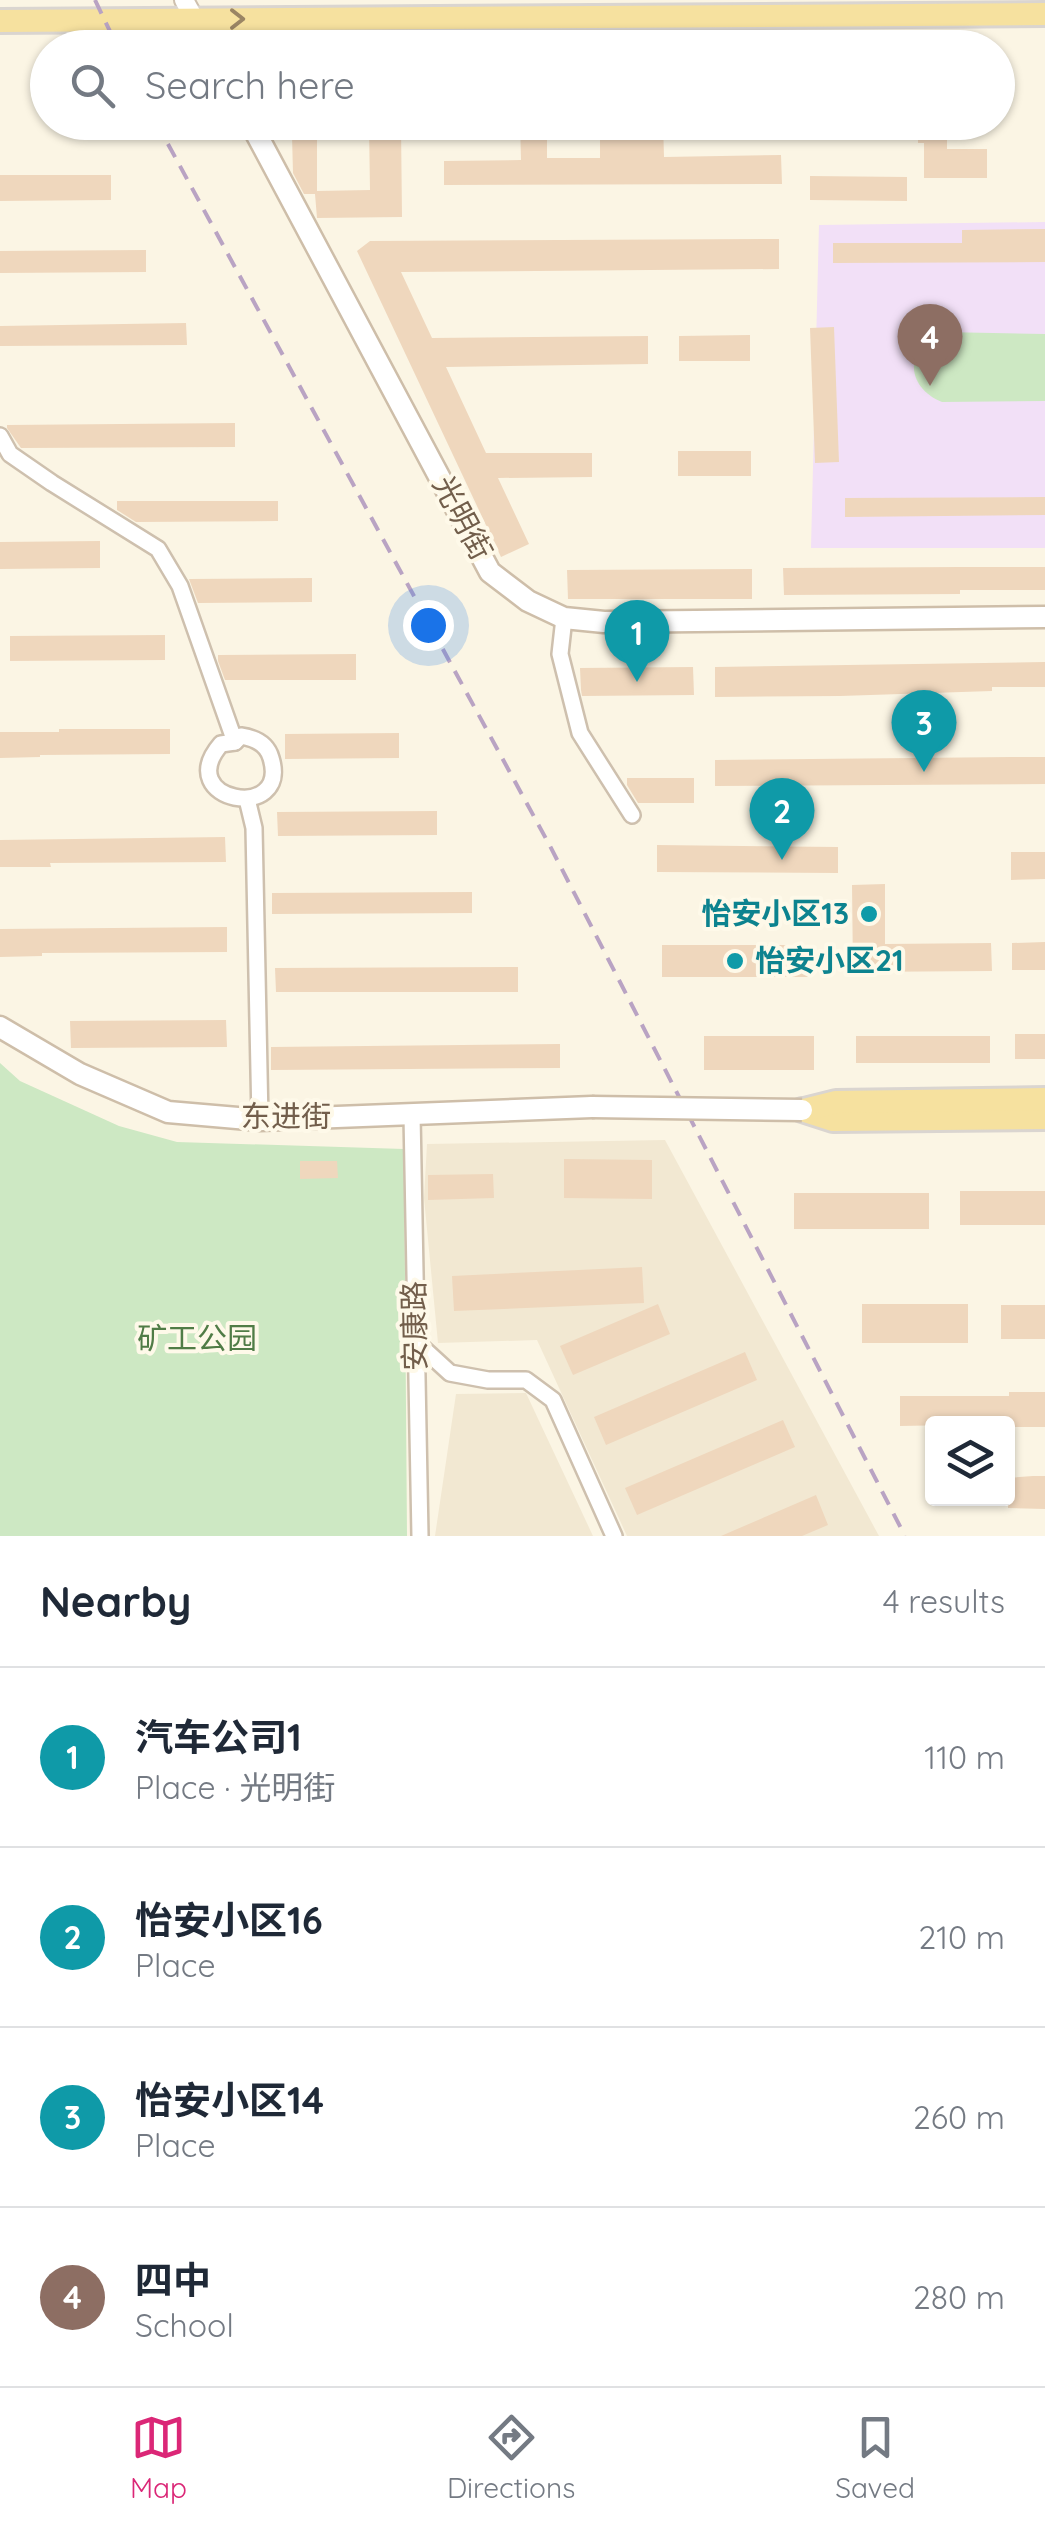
<!DOCTYPE html>
<html lang="en">
<head>
<meta charset="utf-8">
<style>
	body { margin:0; font-family:Quicksand,"Noto Sans SC",sans-serif; background:#f2f2f3; color:#1f2937 }
	.controls { position:absolute; right:30px; bottom:30px; display:grid; overflow:hidden; border-radius:10px; box-shadow:0 2px 8px #0004 }
	.controls button { width:90px; height:90px; display:grid; place-items:center; padding:0; border:0; border-bottom:2px solid #e0e1e3; background:#fff; color:#1f2937; font:50px sans-serif }
	.you { position:absolute; left:428px; top:625px; width:35px; height:35px; margin:-25px; border:8px solid #fff; border-radius:50%; background:#1a73e8; box-shadow:0 0 0 15px #1a73e833 }
	.badge { display:grid; place-items:center; width:65px; height:65px; border-radius:50%; background:#db2777; color:#fff; font-size:32px; font-weight:700 }
	.pin { position:absolute; translate:-50% -82px; filter:drop-shadow(0 2px 5px #0008) }
	.pin::after { content:''; position:absolute; top:52px; width:35px; height:30px; background:inherit; clip-path:polygon(0 0,100% 0,50% 100%) }
	.list { margin:0; padding:0; list-style:none }
	h2 { display:flex; justify-content:space-between; align-items:center; height:130px; margin:0; padding:0 40px; font-size:42px }
	h2 small { font-size:32px; font-weight:400; color:#747a83 }
	.list li { display:grid; grid-template-columns:65px 1fr auto; gap:30px; align-items:center; box-sizing:border-box; height:180px; padding:0 40px; border-top:2px solid #e0e1e3 }
	.list b { display:block; font-size:38px; white-space:nowrap }
	.list p { margin:0; font-size:32px; white-space:nowrap; color:#747a83 }
	.list em { font-size:32px; font-style:normal; color:#747a83 }
	.icon { flex:none; width:55px; height:55px; fill:none; stroke:currentColor; stroke-width:2; stroke-linecap:round; stroke-linejoin:round }
	.map { position:relative; flex:none; width:1045px; height:1536px; overflow:hidden }
	.search { position:absolute; background:#fff; box-shadow:0 2px 8px #0004; left:30px; right:30px; top:30px; height:110px; display:flex; align-items:center; gap:25px; box-sizing:border-box; padding:0 35px; border-radius:55px; color:#747a83; font-size:38px }
	.sheet { height:850px; background:#fff }
	nav { display:flex; justify-content:space-around; align-items:center; box-sizing:border-box; height:140px; border-top:2px solid #e0e1e3; background:#fff; font-size:28px; color:#747a83 }
	nav a { display:grid; justify-items:center; gap:5px }
	nav .on { color:#db2777 }
	.map>svg:first-child { display:block }
	.residential { fill:#f2e8d2 }
	.education { fill:#f2e0f7 }
	.green { fill:#cde8c3 }
	.building { fill:#efd7bd }
	.lines { fill:none; stroke-linecap:round; stroke-linejoin:round }
	.minor-casing { stroke:#cec0ae; stroke-width:20 }
	.tertiary-casing { stroke:#cec0ae; stroke-width:22 }
	.secondary-casing { stroke:#cebea9; stroke-width:25 }
	.primary-casing { stroke:#dad5d0; stroke-width:28 }
	.minor { stroke:#fff; stroke-width:15 }
	.tertiary { stroke:#fff; stroke-width:18 }
	.secondary { stroke:#fff; stroke-width:20 }
	.primary { stroke:#f6e19f; stroke-width:22 }
	.rail { stroke:#b9a3c3; stroke-width:4; stroke-dasharray:15 10; stroke-linecap:butt }
	.secondary-bridge-casing { stroke:#cebea9; stroke-width:25; stroke-linecap:butt }
	.secondary-bridge { stroke:#fff; stroke-width:20 }
	.oneway { stroke:#9a8564 }
	.culture-dot { fill:#0f9aa8; stroke:#fef9e9; stroke-width:4 }
	.labels { text-anchor:middle; stroke-width:8; stroke-linejoin:round; paint-order:stroke }
	.street-label { font-size:30px; fill:#725e4b; stroke:#fef9e9 }
	.culture-label { font-size:30px; font-weight:bold; fill:#0d838f; stroke:#fef9e9; text-anchor:end }
	.park-label { font-size:30px; fill:#507c46; stroke:#fef9e9 }
</style>
</head>
<body>
<div class="map">
<svg width="1045" height="1536" viewBox="0 0 1045 1536">
	<rect width="100%" height="100%" fill="#fbf5e4"/>
	<g class="residential">
		<path d="M665,1140L879,1536H627L537,1340L438,1343L424,1198L427,1144Z"/>
		<path d="M526,1393L593,1536H435L456,1394Z"/>
	</g>
	<path class="education" d="M1045,222V548H811L819,225Z"/>
	<g class="green">
		<path d="M942,332L1045,334V401L942,402C905,387 904,347 942,332Z"/>
		<path d="M0,1063L20,1081L119,1126L177,1142L404,1149L407,1536H0Z"/>
	</g>
	<g class="building">
		<path d="M278,122H308V136H317V191L370,190L369,126H401L402,217L317,218L315,194H304L293,173L292,136H278Z"/>
		<path d="M520,122H547V158H600V122H663L664,157L781,155L782,184L444,185V161L521,160Z"/>
		<path d="M918,122H947V149H987V178H924V143H918Z"/>
		<path d="M0,175H111V200L0,201Z"/>
		<path d="M810,176L907,177V201L810,200Z"/>
		<path d="M1045,229V262L833,263V243H962V230Z"/>
		<path d="M779,239V269L401,272L432,338L648,336V364L446,367L486,453H592V477L498,478L529,544L501,557L357,251L370,241Z"/>
		<path d="M146,250V272L0,273V251Z"/>
		<path d="M186,323L187,345L0,346V326Z"/>
		<path d="M834,327L839,462L815,463L810,328Z"/>
		<path d="M750,335V361H679V336Z"/>
		<path d="M235,423V447L21,448L7,428V425Z"/>
		<rect x="678" y="451" width="73" height="25"/>
		<path d="M1045,497V515L845,517V498Z"/>
		<path d="M117,501H278V521L136,522L117,510Z"/>
		<path d="M100,541V568L0,569V542Z"/>
		<path d="M960,567H1045V590H960V594L784,595L783,568Z"/>
		<path d="M752,569V599H568L567,570Z"/>
		<path d="M312,578V602L198,603L189,579Z"/>
		<path d="M165,635V660L10,661V636Z"/>
		<path d="M356,654V680H225L218,661V655Z"/>
		<path d="M1045,662V687H992V691L840,696L715,697V667Z"/>
		<path d="M693,667L694,695L582,696L581,690L580,668Z"/>
		<path d="M59,729H170V754L40,755V757L0,758V732H59Z"/>
		<path d="M399,733V758L285,759V734Z"/>
		<path d="M1011,757H1045V784L715,786V760Z"/>
		<path d="M627,778H694V803H638L627,785Z"/>
		<path d="M437,811V835L278,836L277,812Z"/>
		<path d="M225,837L226,862L50,863L51,867H0V840Z"/>
		<path d="M657,845L838,847V873L657,872Z"/>
		<path d="M1011,852H1045V879L1011,880Z"/>
		<path d="M885,884V944L991,943L992,971L853,972L852,885Z"/>
		<path d="M472,892V913L272,914V893Z"/>
		<path d="M227,927V952L42,953V956L0,957V929Z"/>
		<path d="M1045,942V970H1012V943Z"/>
		<rect x="662" y="945" width="146" height="32"/>
		<path d="M518,967V992H276L275,968Z"/>
		<path d="M226,1020L227,1047L71,1048L70,1021Z"/>
		<rect x="1015" y="1034" width="30" height="25"/>
		<rect x="704" y="1036" width="110" height="34"/>
		<rect x="856" y="1036" width="134" height="27"/>
		<path d="M560,1044V1068L271,1070V1047Z"/>
		<path d="M564,1159L652,1160V1199L564,1198Z"/>
		<path d="M300,1161H337L338,1178L300,1179Z"/>
		<path d="M493,1174L494,1198L428,1200V1175Z"/>
		<rect x="960" y="1191" width="85" height="34"/>
		<rect x="794" y="1193" width="135" height="36"/>
		<path d="M642,1267L644,1303L454,1311L452,1276Z"/>
		<path d="M658,1304L670,1334L573,1375L560,1346Z"/>
		<rect x="862" y="1304" width="106" height="39"/>
		<rect x="1001" y="1305" width="44" height="34"/>
		<path d="M745,1352L757,1380L606,1445L594,1417Z"/>
		<path d="M1009,1392H1045V1427H1009V1424L900,1426V1396H1009Z"/>
		<path d="M783,1420L795,1447L637,1515L625,1488Z"/>
		<path d="M1033,1476H1045V1509L1008,1508V1478Z"/>
		<path d="M816,1495L828,1525L802,1536H721Z"/>
	</g>
	<g class="lines">
		<defs>
			<g id="minor">
				<path d="M0,436L10,454L52,483L158,549L180,586L235,742"/>
				<path d="M564,618L560,654L580,733L632,815"/>
				<path d="M241,736C255,738 267,744 271,758C291,823 171,802 221,744L235,742Z"/>
				<path d="M247,799L254,828L260,1120"/>
				<path d="M412,1115L420,1536"/>
				<path d="M415,1341L450,1373L488,1380H526L553,1400L614,1536"/>
			</g>
			<path id="tertiary" d="M184,0L195,20"/>
			<g id="secondary">
				<path d="M195,20L210,48"/>
				<path d="M250,122L490,572L528,601L564,618L604,622L1045,617"/>
				<path d="M0,1027L80,1074L168,1112L260,1120L592,1107"/>
			</g>
			<g id="primary">
				<path d="M0,21L1045,14"/>
				<path d="M802,1110L833,1120L1045,1118"/>
				<path d="M804,1110L836,1102L1045,1099"/>
			</g>
		</defs>
		<use href="#minor" class="minor-casing"/>
		<use href="#tertiary" class="tertiary-casing"/>
		<use href="#secondary" class="secondary-casing"/>
		<use href="#primary" class="primary-casing"/>
		<use href="#minor" class="minor"/>
		<use href="#tertiary" class="tertiary"/>
		<use href="#secondary" class="secondary"/>
		<use href="#primary" class="primary"/>
		<g class="rail">
			<path d="M95,0L118,48"/>
			<path d="M156,122L550,846L905,1536"/>
		</g>
		<defs>
			<path id="secondary-bridge" d="M592,1107L802,1110"/>
		</defs>
		<use href="#secondary-bridge" class="secondary-bridge-casing"/>
		<use href="#secondary-bridge" class="secondary-bridge"/>
	</g>
	<defs><path id="oneway-chevron" d="M-2-3.5L2.5 0L-2 3.5" fill="none" stroke-width="1.6" stroke-linecap="round" stroke-linejoin="round" transform="scale(2.5)"/></defs>
	<use class="oneway" href="#oneway-chevron" transform="translate(237 19)"/>
	<g class="culture-dot">
		<circle cx="869" cy="914" r="10"/>
		<circle cx="735" cy="961" r="10"/>
	</g>
	<g class="labels">
		<g class="street-label">
			<text transform="translate(462 518) rotate(62)" y="10">光明街</text>
			<text x="286" y="1127">东进街</text>
			<text transform="translate(415 1326) rotate(-91)" y="10">安康路</text>
		</g>
		<g class="culture-label">
			<text x="849" y="924">怡安小区13</text>
			<text x="755" y="971" text-anchor="start">怡安小区21</text>
		</g>
		<g class="park-label">
			<text x="197" y="1349">矿工公园</text>
		</g>
	</g>
</svg>
<div class="controls">
<button><svg class="icon" aria-label="layers" viewBox="0 0 24 24"><path d="M12 4l9 5-9 5-9-5zM3 14l9 5 9-5"/></svg></button>
</div>
<div class="you"></div>
<div class="pin badge" style="left:637px;top:682px;background:#0f9aa8">1</div>
<div class="pin badge" style="left:782px;top:860px;background:#0f9aa8">2</div>
<div class="pin badge" style="left:924px;top:772px;background:#0f9aa8">3</div>
<div class="pin badge" style="left:930px;top:386px;background:#8d6e63">4</div>
<div class="search"><svg class="icon" aria-label="search" viewBox="0 0 24 24"><circle cx="10" cy="10" r="6"/><path d="M15 15l6 6"/></svg>Search here</div>
</div>
<section class="sheet">
<h2>Nearby<small>4 results</small></h2>
<ul class="list">
<li><span class="badge" style="background:#0f9aa8">1</span><div><b>汽车公司1</b><p>Place · 光明街</p></div><em>110 m</em></li>
<li><span class="badge" style="background:#0f9aa8">2</span><div><b>怡安小区16</b><p>Place</p></div><em>210 m</em></li>
<li><span class="badge" style="background:#0f9aa8">3</span><div><b>怡安小区14</b><p>Place</p></div><em>260 m</em></li>
<li><span class="badge" style="background:#8d6e63">4</span><div><b>四中</b><p>School</p></div><em>280 m</em></li>
</ul>
</section>
<nav>
<a class="on"><svg class="icon" aria-label="map" viewBox="0 0 24 24"><path d="M3 6l6-2 6 2 6-2v14l-6 2-6-2-6 2zM9 4v14M15 6v14"/></svg>Map</a>
<a><svg class="icon" aria-label="directions" viewBox="0 0 24 24"><path d="M12 3l9 9-9 9-9-9zM9 14v-3h6M13 9l2 2-2 2"/></svg>Directions</a>
<a><svg class="icon" aria-label="saved" viewBox="0 0 24 24"><path d="M7 4h10v16l-5-4-5 4z"/></svg>Saved</a>
</nav>
</body>
</html>
